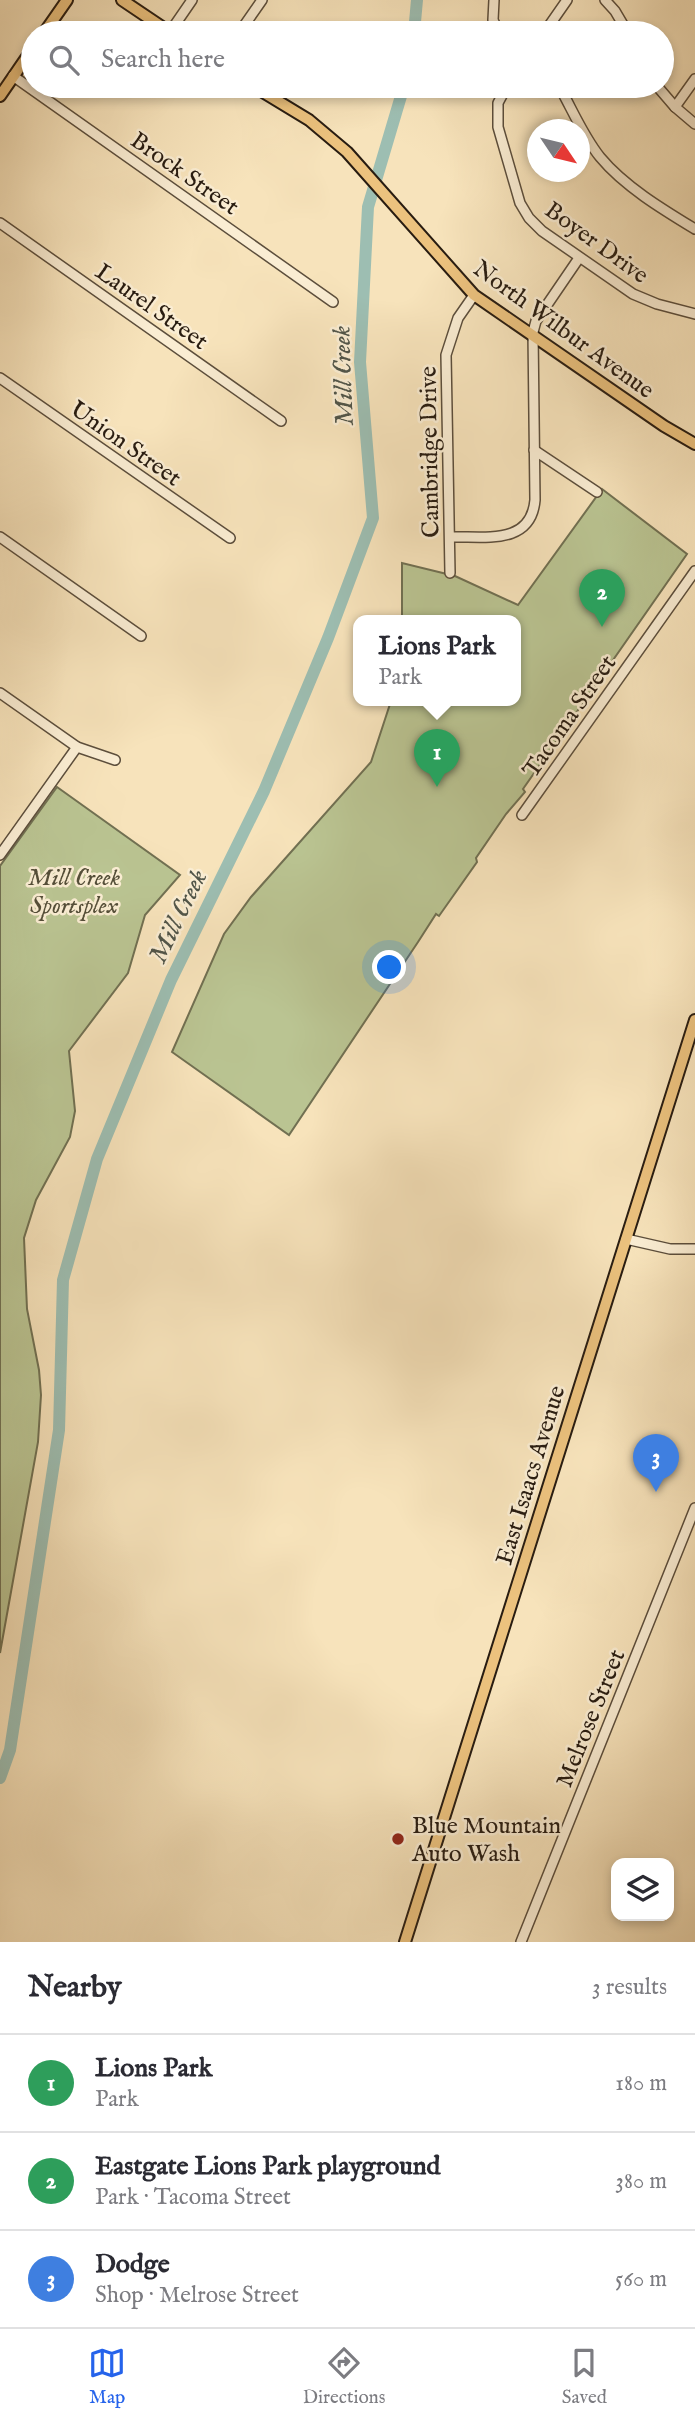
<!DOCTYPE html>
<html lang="en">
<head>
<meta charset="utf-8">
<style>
	body { margin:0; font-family:"IM FELL English",serif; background:#f2f2f3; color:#2b2b33 }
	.controls { position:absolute; right:21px; bottom:21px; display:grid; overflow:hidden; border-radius:14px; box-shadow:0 4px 10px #0003 }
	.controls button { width:63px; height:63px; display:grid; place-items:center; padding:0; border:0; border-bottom:2px solid #e1e1e2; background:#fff; color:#2b2b33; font:35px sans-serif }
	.compass { position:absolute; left:527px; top:119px; width:63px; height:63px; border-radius:50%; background:#fff; box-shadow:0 4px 10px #0003; rotate:125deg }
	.you { position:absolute; left:390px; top:968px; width:24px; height:24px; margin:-18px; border:5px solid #fff; border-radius:50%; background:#1a73e8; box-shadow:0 0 0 10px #1a73e833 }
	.badge { display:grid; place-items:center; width:46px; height:46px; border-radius:50%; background:#2563eb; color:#fff; font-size:23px; font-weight:700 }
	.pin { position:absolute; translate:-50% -58px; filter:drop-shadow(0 2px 4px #0008) }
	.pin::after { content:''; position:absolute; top:37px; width:24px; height:21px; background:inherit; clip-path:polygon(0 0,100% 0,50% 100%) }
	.popup { position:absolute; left:353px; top:615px; width:168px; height:91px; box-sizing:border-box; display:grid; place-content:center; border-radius:14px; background:#fff; filter:drop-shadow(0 2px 5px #0005); font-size:23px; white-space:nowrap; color:#7c7c81 }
	.popup b { font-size:26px; color:#2b2b33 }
	.popup::after { content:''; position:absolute; left:50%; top:100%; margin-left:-14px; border:14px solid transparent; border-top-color:#fff }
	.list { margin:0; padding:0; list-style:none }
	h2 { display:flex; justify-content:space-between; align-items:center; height:91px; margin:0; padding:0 28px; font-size:30px }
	h2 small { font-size:23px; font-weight:400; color:#7c7c81 }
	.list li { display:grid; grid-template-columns:46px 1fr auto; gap:21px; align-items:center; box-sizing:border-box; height:98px; padding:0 28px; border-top:2px solid #e1e1e2 }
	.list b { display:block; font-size:26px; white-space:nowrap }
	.list p { margin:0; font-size:23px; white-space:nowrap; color:#7c7c81 }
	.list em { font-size:23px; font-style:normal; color:#7c7c81 }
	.icon { flex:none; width:38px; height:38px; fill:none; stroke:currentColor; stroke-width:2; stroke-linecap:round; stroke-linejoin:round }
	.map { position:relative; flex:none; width:695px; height:1942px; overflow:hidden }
	.search { position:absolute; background:#fff; box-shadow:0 4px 10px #0003; left:21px; right:21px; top:21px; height:77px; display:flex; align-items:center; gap:18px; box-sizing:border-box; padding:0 24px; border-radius:38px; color:#7c7c81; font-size:26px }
	.sheet { height:385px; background:#fff }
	nav { display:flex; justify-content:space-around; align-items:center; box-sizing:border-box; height:98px; border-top:2px solid #e1e1e2; background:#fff; font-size:19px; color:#7c7c81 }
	nav a { display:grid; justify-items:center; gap:4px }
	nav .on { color:#2563eb }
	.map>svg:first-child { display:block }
	.green { fill:#bac492; stroke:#717052; stroke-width:2 }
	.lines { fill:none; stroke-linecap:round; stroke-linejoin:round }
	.river { stroke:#9dbeb2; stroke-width:12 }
	.minor-casing { stroke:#5c4e3c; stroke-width:12 }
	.major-casing { stroke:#281c11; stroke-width:14 }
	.minor { stroke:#faedd3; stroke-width:9 }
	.major { stroke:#ecc27e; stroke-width:10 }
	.poi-dot { fill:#8f2418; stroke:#faedd3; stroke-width:2.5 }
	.labels { text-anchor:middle; stroke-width:5; stroke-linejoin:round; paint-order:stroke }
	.street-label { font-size:24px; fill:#281c11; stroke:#faedd3 }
	.park-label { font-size:24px; font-style:italic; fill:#544e38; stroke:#faedd3 }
	.poi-label { font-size:24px; fill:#281c11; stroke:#faedd3; text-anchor:start }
	.water-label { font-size:26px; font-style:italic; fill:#515549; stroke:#faedd3 }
</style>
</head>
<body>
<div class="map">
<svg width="695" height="1942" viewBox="0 0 695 1942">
	<rect width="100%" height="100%" fill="#f7e3bb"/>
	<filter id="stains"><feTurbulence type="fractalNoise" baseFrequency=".00286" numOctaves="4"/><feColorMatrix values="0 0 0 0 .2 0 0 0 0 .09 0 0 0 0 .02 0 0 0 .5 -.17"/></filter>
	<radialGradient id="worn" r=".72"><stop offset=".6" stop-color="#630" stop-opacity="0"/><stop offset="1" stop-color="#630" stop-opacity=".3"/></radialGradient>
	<g class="green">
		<path d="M602,489L687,554L523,789L525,792L506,814L476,858L477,862L439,916L436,914L418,942L289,1135L172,1052L224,934L251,897L371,762L391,701H516V621H402V563L455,576L518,605Z"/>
		<path d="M57,787L180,875L145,915L128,973L69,1051L75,1111L70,1137L36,1200L24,1238L27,1309L39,1370L41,1395L38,1442L0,1653V866Z"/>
	</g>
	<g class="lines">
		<g class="river">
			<path d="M414,33L417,0"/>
			<path d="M0,1778L10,1750L59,1430L63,1280L97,1159L171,980L264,791L328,638L373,518L360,362L368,207L404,86"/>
		</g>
		<defs>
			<g id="minor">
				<path d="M494,0L493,20L499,33"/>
				<path d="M605,0L615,11L628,33"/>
				<path d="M170,32L192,0"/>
				<path d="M239,33L262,0"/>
				<path d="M544,33L567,0"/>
				<path d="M13,76L333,302"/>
				<path d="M507,86L498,103V127L520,203L529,218L542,231L633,294L657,304L695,314"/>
				<path d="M559,86C572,109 583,136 600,157C624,186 662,209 695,229"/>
				<path d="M657,86L675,107L695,124"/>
				<path d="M675,107L695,79"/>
				<path d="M0,223L281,421"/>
				<path d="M0,378L230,538"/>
				<path d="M534,450L597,492"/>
				<path d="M0,537L141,636"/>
				<path d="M450,537C484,536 531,546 535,500L533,332L536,321L579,258"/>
				<path d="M450,573L446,355L458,318L474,295"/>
				<path d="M0,693L77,747L115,760"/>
				<path d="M522,815L695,571"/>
				<path d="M0,855L77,747"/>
				<path d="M626,1239L670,1249H695"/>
				<path d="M521,1942L695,1508"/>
			</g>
			<g id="major">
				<path d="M122,0L171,33"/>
				<path d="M44,33L67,0"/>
				<path d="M253,86L309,120L347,152L474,295L664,426L695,444"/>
				<path d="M0,96L33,48"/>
				<path d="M405,1942L695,1020"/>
			</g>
		</defs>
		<use href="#minor" class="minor-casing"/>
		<use href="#major" class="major-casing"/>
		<use href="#minor" class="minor"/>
		<use href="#major" class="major"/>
	</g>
	<circle class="poi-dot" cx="398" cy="1839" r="7"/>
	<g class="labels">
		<g class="street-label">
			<text transform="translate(185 173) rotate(35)" y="8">Brock Street</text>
			<text transform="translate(597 242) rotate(36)" y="8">Boyer Drive</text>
			<text transform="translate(152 306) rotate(35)" y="8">Laurel Street</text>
			<text transform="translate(564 329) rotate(36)" y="8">North Wilbur Avenue</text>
			<text transform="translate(126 443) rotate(35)" y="8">Union Street</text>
			<text transform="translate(429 452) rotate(-91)" y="8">Cambridge Drive</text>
			<text transform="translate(569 716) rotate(-55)" y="8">Tacoma Street</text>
			<text transform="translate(530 1475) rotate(-73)" y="8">East Isaacs Avenue</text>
			<text transform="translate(590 1718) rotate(-68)" y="8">Melrose Street</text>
		</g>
		<g class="park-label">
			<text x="74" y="885">Mill Creek<tspan x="74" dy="28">Sportsplex</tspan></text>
		</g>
		<g class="poi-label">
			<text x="412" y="1833">Blue Mountain<tspan x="412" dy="28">Auto Wash</tspan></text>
		</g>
		<g class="water-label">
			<text transform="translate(342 376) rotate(-92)" y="9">Mill Creek</text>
			<text transform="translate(177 916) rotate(-64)" y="9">Mill Creek</text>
		</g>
	</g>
	<rect width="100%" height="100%" filter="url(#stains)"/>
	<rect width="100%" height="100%" fill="url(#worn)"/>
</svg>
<div class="controls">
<button><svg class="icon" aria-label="layers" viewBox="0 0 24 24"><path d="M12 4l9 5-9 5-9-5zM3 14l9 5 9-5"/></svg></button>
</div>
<svg class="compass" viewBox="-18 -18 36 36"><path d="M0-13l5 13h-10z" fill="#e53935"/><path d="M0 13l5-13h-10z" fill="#7c7c81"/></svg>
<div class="you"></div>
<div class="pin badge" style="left:437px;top:787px;background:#2e9e5b">1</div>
<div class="popup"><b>Lions Park</b>Park</div>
<div class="pin badge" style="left:602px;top:627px;background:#2e9e5b">2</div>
<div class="pin badge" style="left:656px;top:1492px;background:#3f7fe0">3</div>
<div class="search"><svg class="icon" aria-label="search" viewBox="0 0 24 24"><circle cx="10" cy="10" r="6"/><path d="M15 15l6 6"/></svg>Search here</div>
</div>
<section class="sheet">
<h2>Nearby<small>3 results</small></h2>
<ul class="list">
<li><span class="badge" style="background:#2e9e5b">1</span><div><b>Lions Park</b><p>Park</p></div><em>180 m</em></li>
<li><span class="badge" style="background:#2e9e5b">2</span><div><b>Eastgate Lions Park playground</b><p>Park · Tacoma Street</p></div><em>380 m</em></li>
<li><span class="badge" style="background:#3f7fe0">3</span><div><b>Dodge</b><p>Shop · Melrose Street</p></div><em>560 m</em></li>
</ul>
</section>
<nav>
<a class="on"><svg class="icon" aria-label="map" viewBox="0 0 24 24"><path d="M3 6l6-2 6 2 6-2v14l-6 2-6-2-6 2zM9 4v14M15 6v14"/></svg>Map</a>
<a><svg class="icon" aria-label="directions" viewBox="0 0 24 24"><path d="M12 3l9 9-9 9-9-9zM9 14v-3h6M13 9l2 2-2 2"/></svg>Directions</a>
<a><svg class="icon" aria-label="saved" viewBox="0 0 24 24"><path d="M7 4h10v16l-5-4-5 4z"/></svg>Saved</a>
</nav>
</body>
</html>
